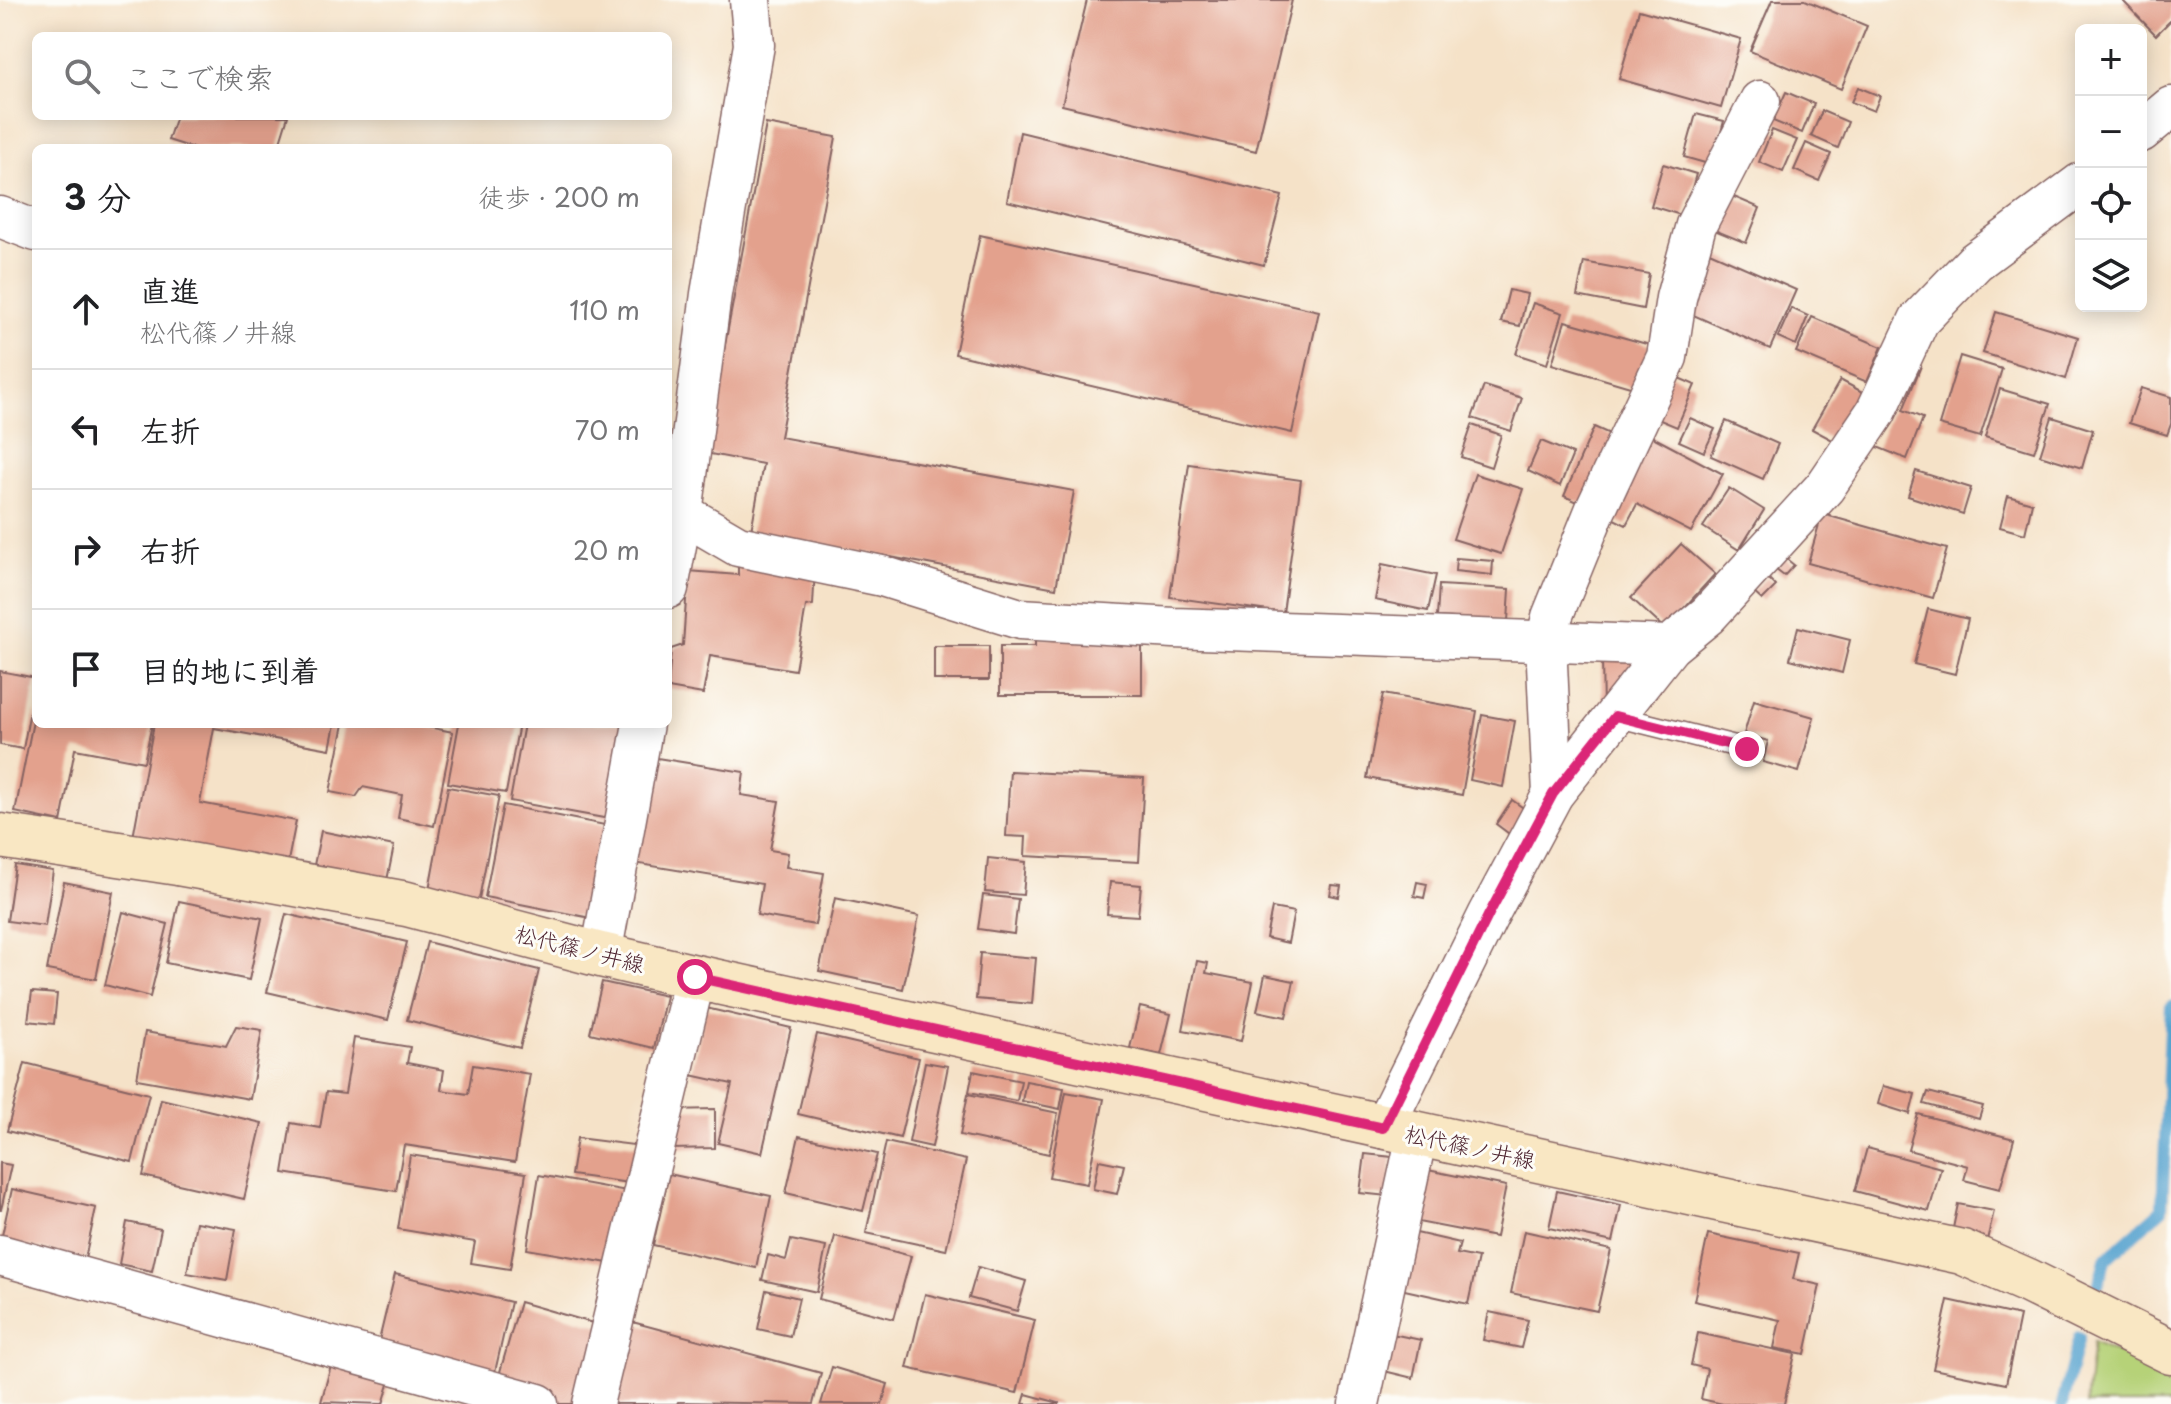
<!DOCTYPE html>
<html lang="ja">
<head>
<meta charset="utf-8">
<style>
	body { margin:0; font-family:"Playpen Sans","Klee One",sans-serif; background:#f6f6f6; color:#202124 }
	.controls { position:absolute; right:24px; top:24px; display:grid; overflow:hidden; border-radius:12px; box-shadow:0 4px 20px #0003 }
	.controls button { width:72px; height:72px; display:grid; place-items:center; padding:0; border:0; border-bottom:2px solid #e0e0e0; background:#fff; color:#202124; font:40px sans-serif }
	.stop { position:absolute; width:24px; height:24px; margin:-18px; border:6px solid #db2777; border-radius:50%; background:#fff }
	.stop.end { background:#db2777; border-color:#fff; box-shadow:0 2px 8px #0008 }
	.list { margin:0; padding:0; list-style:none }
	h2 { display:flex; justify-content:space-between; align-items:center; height:104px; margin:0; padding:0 32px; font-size:34px }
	h2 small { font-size:26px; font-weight:400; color:#757577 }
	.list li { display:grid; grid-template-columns:52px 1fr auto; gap:24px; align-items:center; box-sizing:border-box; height:120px; padding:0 32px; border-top:2px solid #e0e0e0 }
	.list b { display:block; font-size:30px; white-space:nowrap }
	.list p { margin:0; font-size:26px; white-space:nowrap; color:#757577 }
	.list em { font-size:26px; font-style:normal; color:#757577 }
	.icon { flex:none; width:44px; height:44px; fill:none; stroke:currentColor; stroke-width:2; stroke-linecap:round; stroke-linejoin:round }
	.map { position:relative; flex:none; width:2171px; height:1404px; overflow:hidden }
	.search { position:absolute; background:#fff; box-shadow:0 4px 20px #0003; left:32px; top:32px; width:640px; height:88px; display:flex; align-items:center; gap:20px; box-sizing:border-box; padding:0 28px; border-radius:12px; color:#757577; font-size:30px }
	.panel { position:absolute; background:#fff; box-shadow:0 4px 20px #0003; left:32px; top:144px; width:640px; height:584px; border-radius:12px }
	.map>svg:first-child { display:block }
	.green { fill:#b6d278; stroke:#807852; stroke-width:2 }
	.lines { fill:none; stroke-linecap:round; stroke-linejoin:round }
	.stream { stroke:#57a3cf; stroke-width:12 }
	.building { fill:#e3a18d }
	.service-casing { stroke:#866362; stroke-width:23 }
	.minor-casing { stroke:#866362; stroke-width:43 }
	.secondary-casing { stroke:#866362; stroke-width:47 }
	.service { stroke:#fff; stroke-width:20 }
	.minor { stroke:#fff; stroke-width:40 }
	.secondary { stroke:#f9e7c3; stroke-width:44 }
	.route { stroke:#db2777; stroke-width:10 }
	.labels { text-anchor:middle; stroke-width:6; stroke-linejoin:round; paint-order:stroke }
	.street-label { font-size:22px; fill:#4a1f2b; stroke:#fdfcf7 }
</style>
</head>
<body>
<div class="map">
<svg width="2171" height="1404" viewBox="0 0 2171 1404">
	<rect width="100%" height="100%" fill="#fdfcf7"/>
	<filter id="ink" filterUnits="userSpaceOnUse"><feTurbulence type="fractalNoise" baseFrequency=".0125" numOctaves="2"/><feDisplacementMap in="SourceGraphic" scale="16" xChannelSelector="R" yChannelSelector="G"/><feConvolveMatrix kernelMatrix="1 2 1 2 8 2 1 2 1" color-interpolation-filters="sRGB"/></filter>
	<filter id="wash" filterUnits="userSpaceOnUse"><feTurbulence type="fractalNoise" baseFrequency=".006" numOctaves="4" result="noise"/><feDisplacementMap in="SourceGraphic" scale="32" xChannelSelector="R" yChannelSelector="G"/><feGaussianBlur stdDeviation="1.8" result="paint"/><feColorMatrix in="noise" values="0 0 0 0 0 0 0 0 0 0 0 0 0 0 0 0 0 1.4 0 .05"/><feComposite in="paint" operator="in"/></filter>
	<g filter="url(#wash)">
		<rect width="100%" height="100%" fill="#f5e2c8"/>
		<path class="green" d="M2093,1342L2171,1377V1404H2086Z"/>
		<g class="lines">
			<g class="stream">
				<path d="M2099,1283L2105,1260L2162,1209L2171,1006"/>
				<path d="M2062,1404L2079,1337"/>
			</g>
		</g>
		<g id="blocks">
			<g class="building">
				<path d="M1087,0H1292L1256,151L1062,105Z"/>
				<path d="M1772,0H1805L1867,26L1841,89L1750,51Z"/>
				<path d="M2122,0H2171V20L2156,35Z"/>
				<path d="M1639,10L1741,39L1721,108L1619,79Z"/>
				<path d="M1858,87L1880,96L1874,111L1851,102Z"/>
				<path d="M1786,92L1814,104L1802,133L1773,121Z"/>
				<path d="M1822,111L1848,122L1838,148L1811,136Z"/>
				<path d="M1696,114L1724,121L1712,165L1684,157Z"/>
				<path d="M176,116H288L278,148H193L168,140Z"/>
				<path d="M766,124L836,137L780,437L1074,491L1056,588L751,531L763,464L705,453Z"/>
				<path d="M1772,130L1797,140L1783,172L1759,162Z"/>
				<path d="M1020,132L1282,196L1264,265L1007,201Z"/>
				<path d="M1806,143L1831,154L1819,181L1794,170Z"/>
				<path d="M1663,164L1696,174L1684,216L1651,206Z"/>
				<path d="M1727,194L1760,208L1746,243L1712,229Z"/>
				<path d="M980,235L1319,311L1292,433L955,354Z"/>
				<path d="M1707,251L1796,290L1770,349L1682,310Z"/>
				<path d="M1584,262L1649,274L1643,309L1577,296Z"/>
				<path d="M1509,290L1527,294L1520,326L1501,322Z"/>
				<path d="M1533,303L1563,313L1547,364L1516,354Z"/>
				<path d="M1791,308L1808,316L1796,345L1778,337Z"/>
				<path d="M1996,312L2078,337L2066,379L1983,353Z"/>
				<path d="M1812,317L1882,347L1867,382L1796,352Z"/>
				<path d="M1565,321L1650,345L1637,389L1552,364Z"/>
				<path d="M1960,356L2002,369L1980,437L1939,425Z"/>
				<path d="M1911,362L1921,366L1903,410L1923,418L1907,459L1877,447Z"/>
				<path d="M1667,373L1695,385L1677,427L1648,415Z"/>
				<path d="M1840,380L1866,394L1838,443L1812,429Z"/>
				<path d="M1484,386L1522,398L1511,431L1472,418Z"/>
				<path d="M2141,388L2171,397V424L2167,435L2129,423Z"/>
				<path d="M2000,389L2050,404L2034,452L1985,437Z"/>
				<path d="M2052,417L2093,430L2082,468L2040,455Z"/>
				<path d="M1690,418L1715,429L1704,452L1679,441Z"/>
				<path d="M1726,421L1778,444L1763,479L1711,456Z"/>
				<path d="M1472,425L1501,435L1491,467L1461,457Z"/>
				<path d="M1594,427L1621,439L1591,508L1564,496Z"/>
				<path d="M1649,435L1723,474L1691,532L1637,504L1626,525L1606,515Z"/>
				<path d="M1541,441L1573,454L1560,486L1528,471Z"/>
				<path d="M1189,464L1301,480L1283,613L1170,597Z"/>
				<path d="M1916,471L1971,488L1963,514L1908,496Z"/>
				<path d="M1475,474L1523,489L1501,554L1453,539Z"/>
				<path d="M1729,488L1764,510L1739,550L1703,527Z"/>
				<path d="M2008,496L2032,503L2025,534L2000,527Z"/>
				<path d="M1822,514L1947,549L1933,598L1808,563Z"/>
				<path d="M1681,544L1715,574L1665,629L1631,598Z"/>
				<path d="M1784,557L1794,565L1784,576L1775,569Z"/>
				<path d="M1456,558L1493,561L1492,575L1455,571Z"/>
				<path d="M738,564L815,569L813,605L806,606L795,670L710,656L703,694L668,688L671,649L683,645L688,571L738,575Z"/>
				<path d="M1382,564L1436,575L1428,611L1375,600Z"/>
				<path d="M1767,577L1776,586L1762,600L1752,591Z"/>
				<path d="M1439,585L1510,589L1508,621L1437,617Z"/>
				<path d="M1928,609L1968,619L1955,674L1914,664Z"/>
				<path d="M1798,627L1850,640L1842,673L1790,659Z"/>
				<path d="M1035,637H1142V695H1000V646H1035Z"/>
				<rect x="934" y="646" width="55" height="34"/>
				<path d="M1602,659H1641L1603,709Z"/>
				<path d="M0,671L36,678L23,749L0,745Z"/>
				<path d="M1383,694L1477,711L1462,795L1367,778Z"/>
				<path d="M1754,700L1814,717L1799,772L1763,762L1768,741L1744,734Z"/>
				<path d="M35,711L36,724H152L144,762L75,749L61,822L15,812Z"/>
				<path d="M1482,715L1515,721L1503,787L1470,780Z"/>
				<path d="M154,724H335L330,749L214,728L200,803L296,821L286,871L132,843Z"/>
				<path d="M344,724H413L453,732L434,826L398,818L402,795L363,787L356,797L330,792Z"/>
				<path d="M459,724H519L506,793L448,783Z"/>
				<path d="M524,724H633L615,820L510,801Z"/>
				<path d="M651,757L744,772L741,795L779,801L770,850L788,853L786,867L824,873L815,925L757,915L762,884L634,863Z"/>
				<path d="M1010,771L1144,778L1139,862L1025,856L1026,837L1006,836Z"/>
				<path d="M448,787L499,796L478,904L428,895Z"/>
				<path d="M1512,800L1529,812L1512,836L1496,824Z"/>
				<path d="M503,805L610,826L591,918L485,897Z"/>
				<path d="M321,831L394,846L385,890L312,875Z"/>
				<path d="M988,858L1026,862L1023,895L985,892Z"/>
				<path d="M15,865L53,871L45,926L7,921Z"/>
				<path d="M64,882L113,892L96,979L47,970Z"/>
				<path d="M1110,882L1141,885L1138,916L1107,914Z"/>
				<path d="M1417,882L1427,884L1424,898L1414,896Z"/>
				<path d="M1332,885L1341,886L1339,897L1330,895Z"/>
				<path d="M983,895L1018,899L1014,934L978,929Z"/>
				<path d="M835,898L919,916L903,989L819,971Z"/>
				<path d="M179,901L262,918L249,980L166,963Z"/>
				<path d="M1272,908L1294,912L1288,943L1266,938Z"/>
				<path d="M123,912L168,924L150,997L105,985Z"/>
				<path d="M286,914L407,942L388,1020L267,992Z"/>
				<path d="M427,942L539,970L520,1048L407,1020Z"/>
				<path d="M980,953L1036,958L1032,1004L976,999Z"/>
				<path d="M1197,961L1208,963L1206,973L1253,982L1241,1041L1183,1030Z"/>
				<path d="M1265,975L1294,981L1286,1017L1257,1011Z"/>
				<path d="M602,982L666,996L654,1048L590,1033Z"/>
				<path d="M32,992L57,994L54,1024L28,1021Z"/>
				<path d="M1140,1007L1171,1014L1161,1055L1130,1048Z"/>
				<path d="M706,1008L791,1028L762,1153L718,1143L732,1084L691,1075Z"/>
				<path d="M236,1026L262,1030L250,1099L137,1079L145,1032L226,1046Z"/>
				<path d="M817,1034L919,1058L900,1138L798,1114Z"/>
				<path d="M354,1038L410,1047L407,1063L444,1070L441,1090L468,1094L473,1065L530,1074L515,1162L404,1145L396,1191L283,1173L291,1123L320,1128L326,1092L345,1094Z"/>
				<path d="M925,1062L948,1066L932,1147L909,1142Z"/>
				<path d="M25,1063L149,1094L132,1162L7,1131Z"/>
				<path d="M973,1071L1021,1081L1017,1101L969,1092Z"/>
				<path d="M1026,1081L1064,1088L1060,1109L1022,1101Z"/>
				<path d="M1883,1086L1915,1094L1910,1114L1878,1104Z"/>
				<path d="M1066,1092L1104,1099L1087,1184L1049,1177Z"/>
				<path d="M1928,1092L1983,1106L1979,1119L1924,1104Z"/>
				<path d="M968,1094L1058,1113L1049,1154L960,1135Z"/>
				<path d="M161,1099L262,1123L244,1199L143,1176Z"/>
				<path d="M715,1109V1148L671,1149L670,1110Z"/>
				<path d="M1918,1114L2014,1139L2000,1189L1964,1180L1968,1166L1908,1150Z"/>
				<path d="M799,1136L877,1154L863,1211L786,1193Z"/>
				<path d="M577,1138L642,1146L637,1184L571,1175Z"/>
				<path d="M886,1142L966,1160L946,1250L866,1233Z"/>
				<path d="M1867,1148L1941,1168L1929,1211L1855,1191Z"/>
				<path d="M1365,1154L1392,1157L1387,1196L1360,1193Z"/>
				<path d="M410,1155L526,1173L510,1269L471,1263L475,1242L398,1229Z"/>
				<path d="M1099,1160L1124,1165L1117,1194L1093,1189Z"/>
				<path d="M0,1163L11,1165L1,1210H0Z"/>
				<path d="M1423,1169L1506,1186L1496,1237L1413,1221Z"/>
				<path d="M669,1174L771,1196L756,1268L653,1245Z"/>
				<path d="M539,1175L627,1191L614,1264L527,1249Z"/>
				<path d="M12,1189L96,1208L85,1259L1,1240Z"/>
				<path d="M1557,1191L1621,1205L1613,1242L1549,1228Z"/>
				<path d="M1958,1204L1994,1211L1987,1240L1952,1233Z"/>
				<path d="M127,1222L161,1229L152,1271L119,1264Z"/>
				<path d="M196,1222L236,1229L227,1280L187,1273Z"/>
				<path d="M1524,1231L1611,1250L1597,1311L1511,1293Z"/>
				<path d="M1412,1232L1460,1243L1457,1254L1478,1258L1468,1304L1400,1289Z"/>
				<path d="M1708,1234L1799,1253L1793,1279L1820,1285L1805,1354L1774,1348L1780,1320L1694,1301Z"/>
				<path d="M835,1236L911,1256L894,1319L819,1299Z"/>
				<path d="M791,1240L826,1247L817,1292L762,1280L768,1255L786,1260Z"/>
				<path d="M978,1267L1026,1281L1017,1311L969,1298Z"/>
				<path d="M395,1274L511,1302L494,1376L377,1349Z"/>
				<path d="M766,1290L799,1298L790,1336L758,1329Z"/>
				<path d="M925,1294L1035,1320L1017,1393L907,1368Z"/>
				<path d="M1948,1300L2020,1316L2006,1384L1933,1369Z"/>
				<path d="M520,1302L603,1326L580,1404H559L496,1386Z"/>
				<path d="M1489,1312L1528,1320L1521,1348L1483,1340Z"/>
				<path d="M625,1320L821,1373L813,1404L678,1402L677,1404H602Z"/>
				<path d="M1698,1333L1795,1354L1784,1404H1723L1701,1399L1707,1369L1691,1365Z"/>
				<path d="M1392,1334L1421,1340L1413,1378L1384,1371Z"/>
				<path d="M331,1366L390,1381L383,1404L321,1402Z"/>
				<path d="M832,1367L888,1384L882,1404H821Z"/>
				<path d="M1026,1394L1059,1403V1404H1023Z"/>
			</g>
		</g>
	</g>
	<g filter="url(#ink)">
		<use href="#blocks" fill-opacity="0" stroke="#866362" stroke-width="2"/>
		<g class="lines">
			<defs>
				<path id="service" d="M1615,716L1747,749"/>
				<g id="minor">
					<path d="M2141,132L2171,107"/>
					<path d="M0,217L36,231"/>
					<path d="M668,505L738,546L882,576L1020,619L1174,628L1670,646"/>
					<path d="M668,588L682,513L711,294L754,45L750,0"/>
					<path d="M1553,794L1546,642L1552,617L1595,511L1667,357L1676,298L1696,225L1760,101"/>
					<path d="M601,955L643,724"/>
					<path d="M1383,1128L1489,914L1553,794L1670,646L1708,615L1825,487L1876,412L1919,320L1975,262L2081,183"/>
					<path d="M0,1255L538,1404"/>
					<path d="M593,1404L695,977"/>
					<path d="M1359,1404L1417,1135"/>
				</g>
				<path id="secondary" d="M0,836L178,863L407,904L601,955L695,977L1962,1252L2028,1281L2171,1352"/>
			</defs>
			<use href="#service" class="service-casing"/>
			<use href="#minor" class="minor-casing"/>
			<use href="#secondary" class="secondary-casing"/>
			<use href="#service" class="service"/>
			<use href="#minor" class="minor"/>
			<use href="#secondary" class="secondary"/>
		</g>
	</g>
	<g class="lines" filter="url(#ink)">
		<path class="route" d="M695,977L1383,1128L1489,914L1553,794L1615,716L1747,749"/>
	</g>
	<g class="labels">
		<g class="street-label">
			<text transform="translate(580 949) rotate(14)" y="8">松代篠ノ井線</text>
			<text transform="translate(1470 1147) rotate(12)" y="8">松代篠ノ井線</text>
		</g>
	</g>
</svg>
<div class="controls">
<button>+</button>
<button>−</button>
<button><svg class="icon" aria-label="locate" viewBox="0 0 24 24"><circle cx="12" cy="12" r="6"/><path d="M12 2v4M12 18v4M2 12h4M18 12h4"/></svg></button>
<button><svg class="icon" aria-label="layers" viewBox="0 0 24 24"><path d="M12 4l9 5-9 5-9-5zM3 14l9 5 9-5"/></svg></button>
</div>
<div class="stop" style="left:695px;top:977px"></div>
<div class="stop end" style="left:1747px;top:749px"></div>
<div class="search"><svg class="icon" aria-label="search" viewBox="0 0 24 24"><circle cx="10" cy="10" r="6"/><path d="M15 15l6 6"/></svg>ここで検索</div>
<section class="panel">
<h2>3 分<small>徒歩 · 200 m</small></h2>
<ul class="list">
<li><svg class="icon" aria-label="ahead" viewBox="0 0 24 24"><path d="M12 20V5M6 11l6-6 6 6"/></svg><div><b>直進</b><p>松代篠ノ井線</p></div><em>110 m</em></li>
<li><svg class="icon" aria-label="left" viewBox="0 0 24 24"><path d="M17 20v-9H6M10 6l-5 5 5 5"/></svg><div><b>左折</b></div><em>70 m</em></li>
<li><svg class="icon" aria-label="right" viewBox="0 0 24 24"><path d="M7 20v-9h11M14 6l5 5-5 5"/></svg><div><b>右折</b></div><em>20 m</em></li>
<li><svg class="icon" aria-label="arrive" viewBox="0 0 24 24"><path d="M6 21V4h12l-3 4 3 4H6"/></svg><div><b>目的地に到着</b></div></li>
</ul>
</section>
</div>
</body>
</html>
